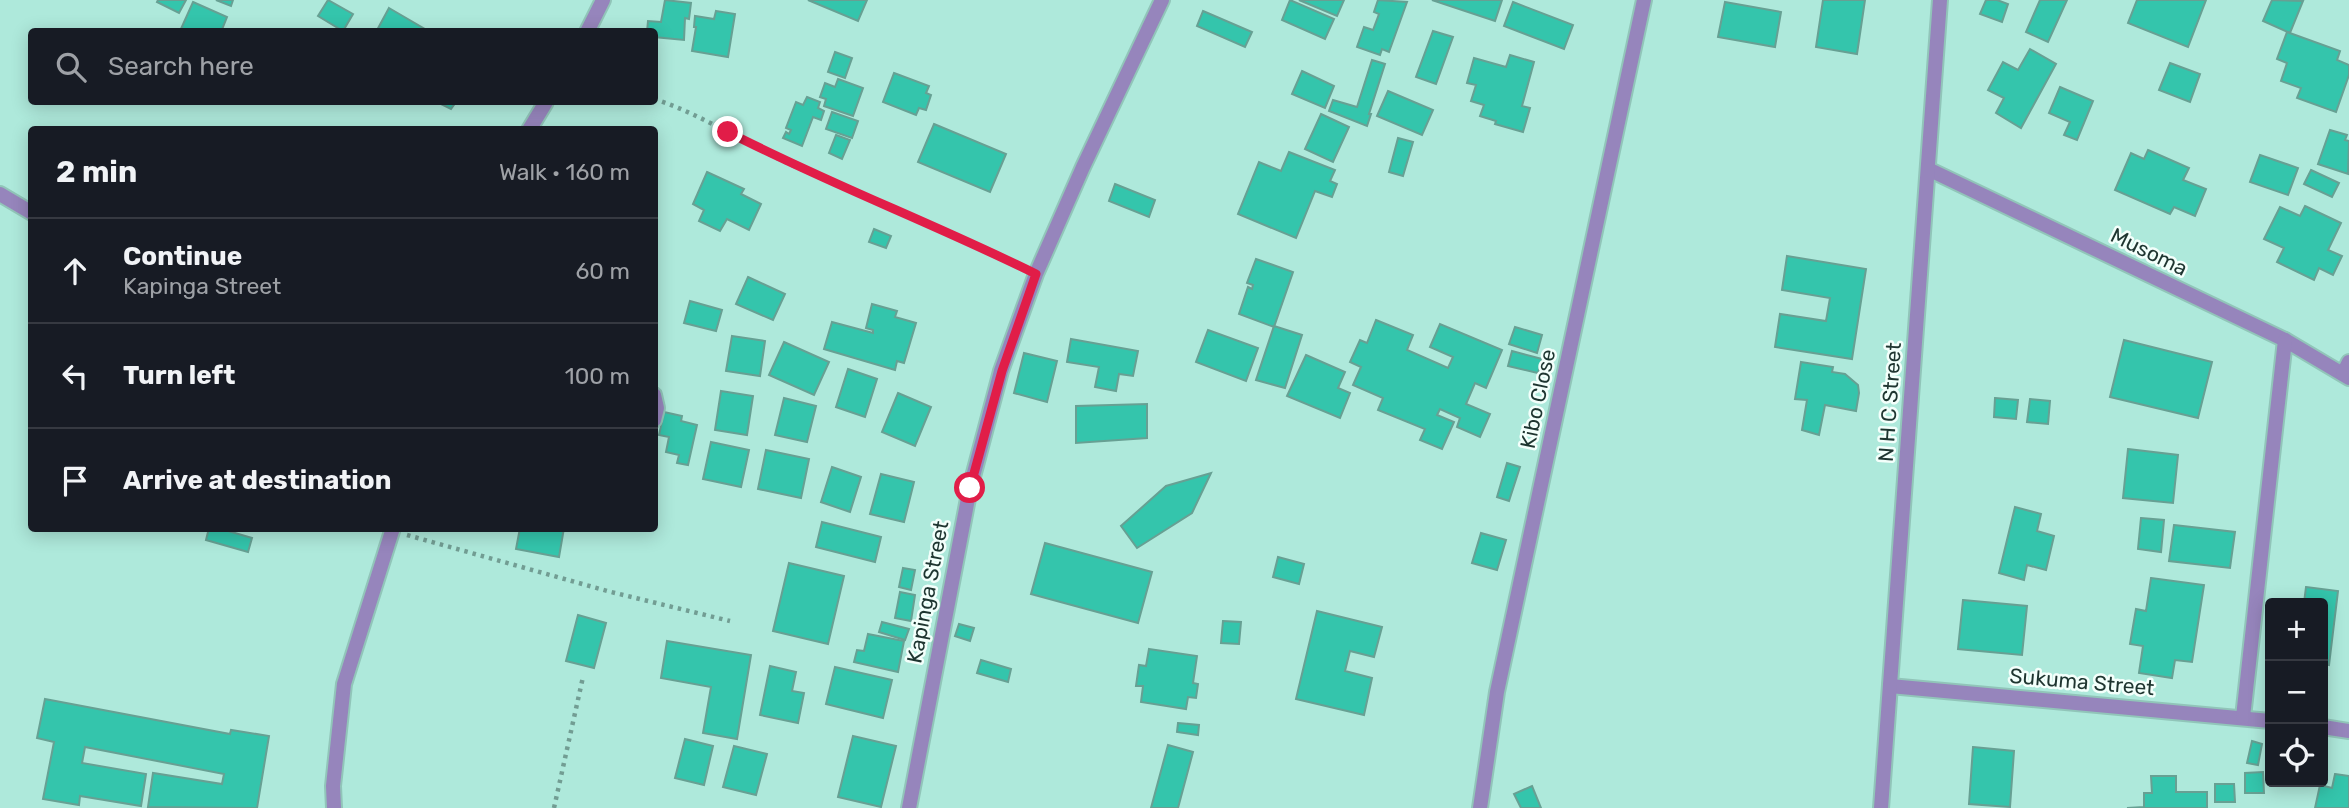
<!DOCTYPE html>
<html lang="en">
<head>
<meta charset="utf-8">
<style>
	body { margin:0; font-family:Rubik,sans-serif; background:#20242c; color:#f1f3f6 }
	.controls { position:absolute; right:21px; bottom:21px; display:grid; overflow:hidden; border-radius:7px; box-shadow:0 4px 18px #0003 }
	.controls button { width:63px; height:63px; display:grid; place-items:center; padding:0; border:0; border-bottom:2px solid #363941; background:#171b24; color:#f1f3f6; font:35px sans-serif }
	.stop { position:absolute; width:21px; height:21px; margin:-16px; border:5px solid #e11d48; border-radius:50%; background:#fff }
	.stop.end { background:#e11d48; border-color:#fff; box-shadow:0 2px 7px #0008 }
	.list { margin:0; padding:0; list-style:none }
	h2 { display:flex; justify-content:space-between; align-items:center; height:91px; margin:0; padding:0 28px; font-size:30px }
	h2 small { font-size:23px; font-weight:400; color:#9ea1a6 }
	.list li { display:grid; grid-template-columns:46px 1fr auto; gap:21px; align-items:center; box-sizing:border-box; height:105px; padding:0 28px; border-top:2px solid #363941 }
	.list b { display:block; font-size:26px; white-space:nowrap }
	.list p { margin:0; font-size:23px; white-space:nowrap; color:#9ea1a6 }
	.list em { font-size:23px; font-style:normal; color:#9ea1a6 }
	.icon { flex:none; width:38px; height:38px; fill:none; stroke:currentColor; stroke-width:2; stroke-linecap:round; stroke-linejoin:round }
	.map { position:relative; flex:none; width:2349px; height:808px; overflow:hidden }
	.search { position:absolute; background:#171b24; box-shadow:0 4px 18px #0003; left:28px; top:28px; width:630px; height:77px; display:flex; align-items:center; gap:18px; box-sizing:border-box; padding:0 24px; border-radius:7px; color:#9ea1a6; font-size:26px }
	.panel { position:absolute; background:#171b24; box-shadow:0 4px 18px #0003; left:28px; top:126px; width:630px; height:406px; border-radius:7px }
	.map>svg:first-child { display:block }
	.building { fill:#34c5ac; stroke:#67a093; stroke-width:2 }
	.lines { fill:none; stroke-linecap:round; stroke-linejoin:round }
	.street-casing { stroke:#91c5b9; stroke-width:18 }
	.path { stroke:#729d93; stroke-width:4.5; stroke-dasharray:3.5 5; stroke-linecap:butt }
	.street { stroke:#9685bc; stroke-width:14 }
	.route { stroke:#e11d48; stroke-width:9 }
	.labels { text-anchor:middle; stroke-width:5; stroke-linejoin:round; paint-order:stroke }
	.street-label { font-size:21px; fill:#1e3530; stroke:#f3fffb }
</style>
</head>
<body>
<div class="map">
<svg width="2349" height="808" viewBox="0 0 2349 808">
	<rect width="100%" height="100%" fill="#aee9db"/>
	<g class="building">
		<path d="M158,0H186L179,13L157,2Z"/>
		<path d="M216,0H233L231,6Z"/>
		<path d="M328,0L353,14L343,31L318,16Z"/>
		<path d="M665,0L691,3L689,19L685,18L684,40L654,37V32H647L648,21L661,22Z"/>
		<path d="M808,0H867L858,21Z"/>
		<path d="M1290,0L1334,19L1325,39L1282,20Z"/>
		<path d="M1299,0H1344L1337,16Z"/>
		<path d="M1378,0L1407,2L1389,52L1382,49L1380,55L1357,47L1364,27L1373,30L1379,14L1374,12Z"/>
		<path d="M1432,0H1502L1495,21Z"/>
		<path d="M1823,0H1865L1857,54L1816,47Z"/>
		<path d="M1986,0H1997L2008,4L2002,22L1980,14Z"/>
		<path d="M2040,0H2067L2048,42L2026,32Z"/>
		<path d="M2137,0H2206L2188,47L2128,23Z"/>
		<path d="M2272,0L2303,1L2290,33L2263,21Z"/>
		<path d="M193,2L227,17L221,32L180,31Z"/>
		<path d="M1513,2L1573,25L1564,49L1504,26Z"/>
		<path d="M1725,2L1781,12L1775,47L1718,37Z"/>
		<path d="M389,8L430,32H376Z"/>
		<path d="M716,11L735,14L728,57L692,51L696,27H694L695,16L714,19Z"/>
		<path d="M1203,11L1252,32L1245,47L1197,26Z"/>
		<path d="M1433,31L1453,37L1436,84L1416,77Z"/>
		<path d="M2287,32L2340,51L2337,60L2349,65V75L2336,112L2297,98L2301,88L2281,81L2287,63L2277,59Z"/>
		<path d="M2030,49L2056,64L2021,128L1996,113L2004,98L1988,90L2003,62L2018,70Z"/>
		<path d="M835,52L852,58L845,78L828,72Z"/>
		<path d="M1510,55L1534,62L1522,106L1530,108L1523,132L1495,124L1496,121L1480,116L1484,105L1471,101L1476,85L1467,83L1474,58L1506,67Z"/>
		<path d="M1372,60L1385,64L1369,114H1371L1367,126L1329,111L1333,100L1357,107Z"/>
		<path d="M2170,63L2200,74L2190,102L2159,90Z"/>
		<path d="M1302,71L1334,86L1325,108L1292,94Z"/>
		<path d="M894,73L929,86L926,93L931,95L926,110L919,108L916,115L883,102Z"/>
		<path d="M838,79L863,88L853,116L824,106L826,99L820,97L825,83L835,87Z"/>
		<path d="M2060,87L2093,101L2077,140L2064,135L2070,122L2049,113Z"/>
		<path d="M1388,91L1433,110L1422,135L1377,116Z"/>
		<path d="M807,97L820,102L818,108L824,111L821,120L813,117L802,146L783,138L786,132L789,134L791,130L786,128L796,102L803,105Z"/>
		<path d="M437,102H456L451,109Z"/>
		<path d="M832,112L858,121L852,138L826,129Z"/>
		<path d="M1321,114L1349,127L1333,162L1305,149Z"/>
		<path d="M934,124L1006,154L990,192L918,162Z"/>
		<path d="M2330,130L2347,135L2345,140L2349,141L2348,174L2318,164Z"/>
		<path d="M836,135L850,140L842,159L829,153Z"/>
		<path d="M1398,138L1413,142L1403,176L1389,172Z"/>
		<path d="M2148,150L2189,168L2183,180L2206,189L2195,216L2174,207L2170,214L2115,190L2131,153L2144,159Z"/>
		<path d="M1289,152L1335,170L1330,181L1337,184L1332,197L1315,191L1296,238L1238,214L1259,162L1281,171Z"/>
		<path d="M2260,155L2298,168L2288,195L2250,182Z"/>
		<path d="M2311,170L2339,183L2332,197L2304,184Z"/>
		<path d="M707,172L744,189L741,194L761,204L749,230L727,219L720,231L699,221L704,210L693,204Z"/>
		<path d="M1115,184L1155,200L1149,217L1109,201Z"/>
		<path d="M2305,206L2341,223L2328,250L2342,256L2333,275L2319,268L2314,280L2277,262L2284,248L2264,239L2280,207L2300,216Z"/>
		<path d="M874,229L891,236L886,248L869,242Z"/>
		<path d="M1787,256L1866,269L1852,359L1775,347L1780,314L1826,321L1830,298L1782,290Z"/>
		<path d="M1256,259L1293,272L1274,327L1239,314L1248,287L1252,289L1253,285L1247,283Z"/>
		<path d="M748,277L785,294L773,320L736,304Z"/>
		<path d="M690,301L722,310L716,331L684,323Z"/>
		<path d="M872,304L897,311L895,317L916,323L904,363L897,361L895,370L824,349L832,322L873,333V330L866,328Z"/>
		<path d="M1376,320L1413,335L1407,350L1448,368L1453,357L1430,347L1440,324L1502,350L1486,388L1475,383L1466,404L1490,414L1480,437L1457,427L1460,418L1440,409L1437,415L1454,422L1442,449L1420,440L1425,429L1378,410L1383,398L1353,385L1361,367L1350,362L1360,340L1367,343Z"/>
		<path d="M1274,326L1302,335L1285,388L1256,380Z"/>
		<path d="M1515,327L1542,335L1537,353L1509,344Z"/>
		<path d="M1208,330L1258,348L1246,381L1196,362Z"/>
		<path d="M732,336L765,341L760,376L726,371Z"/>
		<path d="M1071,339L1138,351L1133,376L1119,374L1116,391L1095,387L1099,367L1067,362Z"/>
		<path d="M2124,340L2212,362L2198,418L2110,397Z"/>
		<path d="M784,342L829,362L814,395L769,375Z"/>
		<path d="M1512,351L1542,359L1538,373L1508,366Z"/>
		<path d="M1024,353L1057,361L1047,402L1014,393Z"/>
		<path d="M1306,355L1345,372L1338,388L1350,393L1340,418L1287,396Z"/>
		<path d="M1801,362L1833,367L1832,372L1845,374L1858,385L1859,393L1856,411L1825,405L1819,435L1802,430L1807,400L1795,399Z"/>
		<path d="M848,369L877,379L865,417L836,407Z"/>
		<path d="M721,391L753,396L747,435L715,430Z"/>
		<path d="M898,393L931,407L915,446L882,432Z"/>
		<path d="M784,398L816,406L807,442L775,435Z"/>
		<path d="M1995,398L2018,400L2016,419L1994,417Z"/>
		<path d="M2030,399L2050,401L2048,424L2027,422Z"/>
		<path d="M1147,404V438L1076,443V406Z"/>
		<path d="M664,412L682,416L681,421L697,425L688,465L677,463L679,455L666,452L669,437L659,435Z"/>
		<path d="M711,442L749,450L741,487L703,479Z"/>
		<path d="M2128,449L2178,455L2173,503L2123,498Z"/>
		<path d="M766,450L809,459L801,498L758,489Z"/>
		<path d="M1507,463L1520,467L1509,501L1497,497Z"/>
		<path d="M832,467L861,477L850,512L821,502Z"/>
		<path d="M1211,473L1192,513L1137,548L1121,526L1166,486Z"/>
		<path d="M881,474L914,482L904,522L870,514Z"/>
		<path d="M2015,507L2041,514L2037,531L2054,536L2046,570L2027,565L2024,580L1999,573Z"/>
		<path d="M2141,518L2164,520L2161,552L2138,549Z"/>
		<path d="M822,522L881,537L875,562L816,547Z"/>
		<path d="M2174,525L2235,532L2230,568L2169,561Z"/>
		<path d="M209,528H218L252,538L248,552L206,540Z"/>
		<path d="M520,528H564L559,557L516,549Z"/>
		<path d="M1481,533L1506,540L1497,570L1472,563Z"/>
		<path d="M1045,543L1152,572L1138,623L1031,594Z"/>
		<path d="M1278,557L1304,564L1299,584L1273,577Z"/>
		<path d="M789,563L844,576L828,644L773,631Z"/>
		<path d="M903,568L915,570L911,590L899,587Z"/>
		<path d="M2151,578L2204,585L2192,662L2175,660L2172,678L2139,673L2143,646L2130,644L2136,609L2146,611Z"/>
		<path d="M2306,587L2338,591L2329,665L2323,664V603H2304Z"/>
		<path d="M900,592L915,595L911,621L895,618Z"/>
		<path d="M1963,600L2027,606L2022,655L1958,649Z"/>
		<path d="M1317,611L1382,627L1374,657L1350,651L1345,671L1372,678L1364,715L1296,699Z"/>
		<path d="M578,615L606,623L594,668L566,661Z"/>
		<path d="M1223,621L1241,622L1239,644L1221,643Z"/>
		<path d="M882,622L909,629L905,640L879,632Z"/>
		<path d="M959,624L974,628L970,641L955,636Z"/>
		<path d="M868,634L904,641L898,672L854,662L857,650L864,651Z"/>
		<path d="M667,641L751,655L737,739L703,733L711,687L661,678Z"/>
		<path d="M1149,649L1197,656L1193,683L1198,684L1196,698L1188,697L1186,709L1141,702L1143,686H1136L1139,665L1146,666Z"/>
		<path d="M981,660L1011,669L1008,682L977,673Z"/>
		<path d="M770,666L796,672L792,691L804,693L798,723L760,715Z"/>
		<path d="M835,667L892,680L883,718L826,704Z"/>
		<path d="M45,699L230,734L231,730L269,736L257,808L148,807L153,773L222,784L224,774L85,747L82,763L146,774L141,806L80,796L79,805L43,799L54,742L37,738Z"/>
		<path d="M1178,723L1199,725L1198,735L1177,732Z"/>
		<path d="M853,736L896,746L881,807L838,797Z"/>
		<path d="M685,739L713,746L704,785L675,778Z"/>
		<path d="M2252,741L2262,744L2258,765L2247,763Z"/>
		<path d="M1168,745L1193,752L1178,808H1151Z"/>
		<path d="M734,746L767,754L756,795L723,787Z"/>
		<path d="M1973,747L2014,751L2010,807L1969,804Z"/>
		<path d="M2263,772L2264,793H2245V773Z"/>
		<path d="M2335,774L2349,776V808H2315L2320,785L2332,788Z"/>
		<path d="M2151,776H2176V792H2207V808H2127L2144,807V793H2152Z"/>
		<path d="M2215,784H2234L2235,802H2215Z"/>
		<path d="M1532,786L1541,808H1521L1514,794Z"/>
	</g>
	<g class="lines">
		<defs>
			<g id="street">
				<path d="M587,32L603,0"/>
				<path d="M529,130L546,102"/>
				<path d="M1928,169L2285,340L2349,378"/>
				<path d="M0,194L32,213"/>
				<path d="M2343,374L2349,362"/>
				<path d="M654,395L657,408L654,420"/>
				<path d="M1890,686L2270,721"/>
				<path d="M2243,717L2285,340"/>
				<path d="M2323,727L2349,731"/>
				<path d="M334,808L333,786L344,684L393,528"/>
				<path d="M909,808L970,488L1001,371L1036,274L1083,167L1162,0"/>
				<path d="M1480,808L1497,692L1644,0"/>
				<path d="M1881,808L1940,0"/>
			</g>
		</defs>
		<use href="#street" class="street-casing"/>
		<g class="path">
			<path d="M654,99C704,115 747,145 794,166C870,200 946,230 1020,266"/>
			<path d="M407,535L611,592L730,621"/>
			<path d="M554,808L583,677"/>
		</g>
		<use href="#street" class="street"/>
	</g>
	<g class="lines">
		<path class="route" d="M728,132C829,184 935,224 1036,274L1002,371L970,488"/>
	</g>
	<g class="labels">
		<g class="street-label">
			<text transform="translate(2149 252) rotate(26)" y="7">Musoma</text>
			<text transform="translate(1538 399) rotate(-78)" y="7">Kibo Close</text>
			<text transform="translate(1890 402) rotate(-86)" y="7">N H C Street</text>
			<text transform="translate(928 592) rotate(-79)" y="7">Kapinga Street</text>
			<text transform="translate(2082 682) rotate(5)" y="7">Sukuma Street</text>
		</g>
	</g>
</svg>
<div class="controls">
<button>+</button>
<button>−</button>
<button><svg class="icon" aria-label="locate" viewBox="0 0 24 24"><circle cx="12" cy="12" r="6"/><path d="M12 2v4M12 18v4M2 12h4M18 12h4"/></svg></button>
</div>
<div class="stop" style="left:970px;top:488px"></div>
<div class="stop end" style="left:728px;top:132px"></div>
<div class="search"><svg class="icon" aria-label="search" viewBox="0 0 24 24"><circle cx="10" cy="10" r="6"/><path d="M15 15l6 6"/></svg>Search here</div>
<section class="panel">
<h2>2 min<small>Walk · 160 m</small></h2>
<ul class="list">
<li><svg class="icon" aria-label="ahead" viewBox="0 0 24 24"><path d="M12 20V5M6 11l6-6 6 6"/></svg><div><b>Continue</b><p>Kapinga Street</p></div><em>60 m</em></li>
<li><svg class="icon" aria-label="left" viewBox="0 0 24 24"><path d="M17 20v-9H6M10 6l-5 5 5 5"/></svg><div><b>Turn left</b></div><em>100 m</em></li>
<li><svg class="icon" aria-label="arrive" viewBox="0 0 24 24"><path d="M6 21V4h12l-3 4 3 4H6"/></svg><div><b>Arrive at destination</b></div></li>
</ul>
</section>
</div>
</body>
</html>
